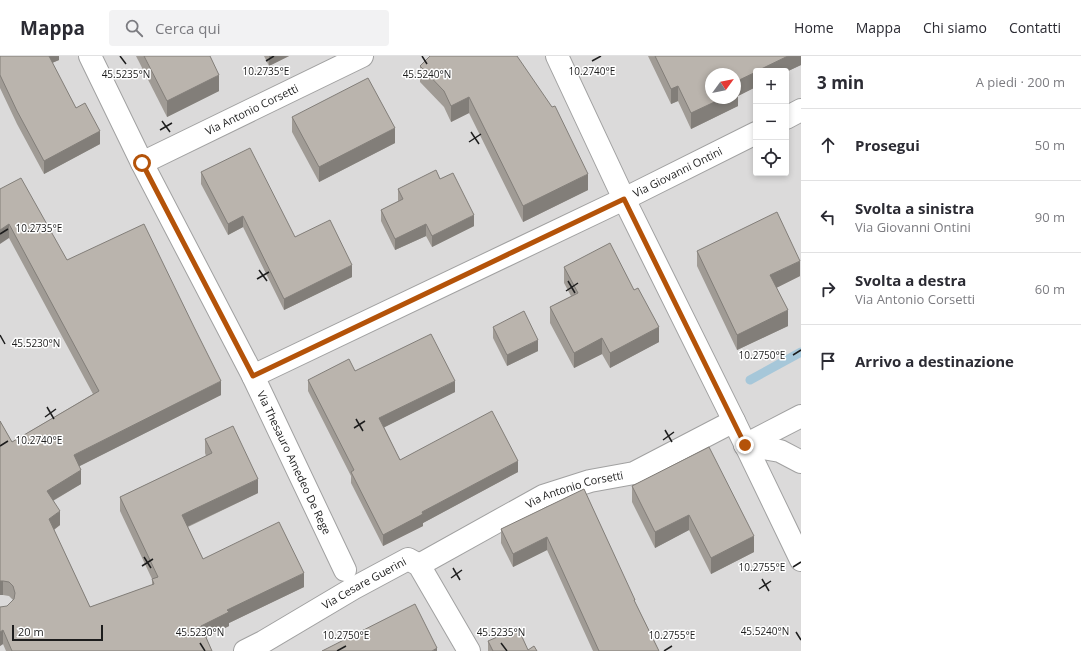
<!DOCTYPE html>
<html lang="it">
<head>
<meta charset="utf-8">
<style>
	body { margin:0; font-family:"Open Sans",sans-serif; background:#f2f2f3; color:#2b2b33 }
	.controls { position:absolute; right:12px; top:12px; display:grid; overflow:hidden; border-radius:4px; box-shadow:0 2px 6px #0003 }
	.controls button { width:36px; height:36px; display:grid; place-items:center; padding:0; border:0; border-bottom:1px solid #e1e1e2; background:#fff; color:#2b2b33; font:20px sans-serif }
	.compass { position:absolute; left:705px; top:12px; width:36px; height:36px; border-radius:50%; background:#fff; box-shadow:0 2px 6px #0003; rotate:57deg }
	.scale { position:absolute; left:12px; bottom:10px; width:91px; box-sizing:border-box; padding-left:4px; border:2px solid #1d1d1d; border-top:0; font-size:11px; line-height:14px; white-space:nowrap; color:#1d1d1d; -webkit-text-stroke:3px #fff; paint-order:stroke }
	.stop { position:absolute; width:12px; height:12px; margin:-9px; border:3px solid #b45309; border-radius:50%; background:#fff }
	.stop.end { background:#b45309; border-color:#fff; box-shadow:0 1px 4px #0008 }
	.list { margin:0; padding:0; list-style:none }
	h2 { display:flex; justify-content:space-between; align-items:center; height:52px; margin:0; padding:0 16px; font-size:17px }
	h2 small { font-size:13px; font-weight:400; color:#7c7c81 }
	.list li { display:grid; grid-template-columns:26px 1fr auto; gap:12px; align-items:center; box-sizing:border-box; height:72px; padding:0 16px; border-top:1px solid #e1e1e2 }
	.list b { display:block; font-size:15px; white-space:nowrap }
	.list p { margin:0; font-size:13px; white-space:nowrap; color:#7c7c81 }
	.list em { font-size:13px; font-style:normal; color:#7c7c81 }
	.icon { flex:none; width:22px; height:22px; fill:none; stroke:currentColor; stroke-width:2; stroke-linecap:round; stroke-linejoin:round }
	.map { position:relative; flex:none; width:801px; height:595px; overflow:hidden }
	header { display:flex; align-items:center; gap:24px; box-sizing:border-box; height:56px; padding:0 20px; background:#fff; border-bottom:1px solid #e1e1e2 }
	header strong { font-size:19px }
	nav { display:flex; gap:22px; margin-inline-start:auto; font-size:14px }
	.search { width:280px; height:36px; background:#f2f2f3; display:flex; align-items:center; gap:10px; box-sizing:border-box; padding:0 14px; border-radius:4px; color:#7c7c81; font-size:15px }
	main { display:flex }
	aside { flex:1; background:#fff }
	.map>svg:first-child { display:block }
	.residential { fill:#dbdada; fill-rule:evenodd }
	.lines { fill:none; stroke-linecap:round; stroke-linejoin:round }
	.stream { stroke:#a6c7d9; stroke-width:9 }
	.minor-casing { stroke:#a1a1a1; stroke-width:24 }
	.minor { stroke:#fff; stroke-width:22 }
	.wall { fill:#a09b95 }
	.shaded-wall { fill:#827e79 }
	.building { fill:#bab4ad; stroke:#827e79 }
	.route { stroke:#b45309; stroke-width:5 }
	.ticks { fill:none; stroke:#1d1d1d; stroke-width:1.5 }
	.labels { text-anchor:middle; stroke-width:3; stroke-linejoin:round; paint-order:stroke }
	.street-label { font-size:11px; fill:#1d1d1d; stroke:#fff }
	.ticks-label { font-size:10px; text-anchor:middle; fill:#1d1d1d; stroke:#fff; stroke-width:3; stroke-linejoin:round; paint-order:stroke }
</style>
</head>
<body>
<header>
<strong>Mappa</strong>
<div class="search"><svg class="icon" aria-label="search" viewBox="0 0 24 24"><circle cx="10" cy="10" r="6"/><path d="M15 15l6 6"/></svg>Cerca qui</div>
<nav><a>Home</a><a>Mappa</a><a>Chi siamo</a><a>Contatti</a></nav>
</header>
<main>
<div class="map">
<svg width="801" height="595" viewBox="0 0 801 595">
	<rect width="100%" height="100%" fill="#eeebe3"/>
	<path class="residential" d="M0,0H801V595H0ZM756,15H786V117H756ZM711,18H735V42H711Z"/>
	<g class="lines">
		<path class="stream" d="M750,324L801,296"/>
		<defs>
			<g id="minor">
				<path id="s1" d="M90,0L142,107L253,320L345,514"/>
				<path d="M557,0L624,143L734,365L801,504"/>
				<path d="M786,62L801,54"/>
				<path id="s2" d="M142,107L362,0"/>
				<path id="s3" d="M253,320L624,143L756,77"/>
				<path d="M745,389L801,360"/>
				<path d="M745,389L780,395L801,406"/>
				<path id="s4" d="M419,509L543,440L590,425L634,417L734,365"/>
				<path id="s5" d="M245,595L263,586L354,532L408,503L419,509L469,595"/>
			</g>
		</defs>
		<use href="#minor" class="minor-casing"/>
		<use href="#minor" class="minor"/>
	</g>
	<g class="wall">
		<path d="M0,0H59V4L52,7L76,52L100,88L44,118L17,68L0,32Z"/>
		<path d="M136,0H210L219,35L167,61Z"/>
		<path d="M264,0H289L269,10Z"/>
		<path d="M429,0H517L588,134L523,166L469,57L451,66L444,51L420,26V10L429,1Z"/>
		<path d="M648,0H801V9L786,16V15L738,40V50L691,73L678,45L671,48Z"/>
		<path d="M292,61L395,87L319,126L292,76Z"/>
		<path d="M201,116L295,181L352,221L284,254L243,171L228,179L201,128Z"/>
		<path d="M440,123L474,170L432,191L426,180L395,194L381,165V154L398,145V133Z"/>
		<path d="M0,133L67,204L221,339L79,410L81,428L53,445L60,469L54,474L90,551L152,529V523L120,455V441L206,400L205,397V383L258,437L188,471L203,503L304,531L229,567V570L206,581L212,595H6L3,588L0,590L7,550L13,544L9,540L3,539H0V365L12,386L93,338L9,182Z"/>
		<path d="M697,195L800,220L776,232L788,270L737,294L697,210Z"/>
		<path d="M564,211L659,286L610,312L602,298L574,312L550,267V251L571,240L564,227Z"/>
		<path d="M493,271L538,295L507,310L493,282Z"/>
		<path d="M355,315L455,336L384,371L400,404L518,416L423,467V470L383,490L351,427V420L308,335V324Z"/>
		<path d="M709,391L754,496L711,518L689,474L655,492L632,446V430Z"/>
		<path d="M584,433L635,546L659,595H593L547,494L513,511L501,487V473Z"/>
		<path d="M488,585L528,594L537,595H488Z"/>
	</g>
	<g class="shaded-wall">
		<path d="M47,0H59V4L47,9Z"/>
		<path d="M269,0H289L269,10Z"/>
		<path d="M788,0H801V9L786,16V15H757Z"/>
		<path d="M756,16V31L738,40V50L691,73V57L723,42H735V26Z"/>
		<path d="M219,19V35L167,61V45Z"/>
		<path d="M678,30V45L671,48V33Z"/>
		<path d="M469,41V57L451,66V50Z"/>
		<path d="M395,72V87L319,126V111Z"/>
		<path d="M100,75V88L44,118V105Z"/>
		<path d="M588,118V134L523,166V150Z"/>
		<path d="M474,159V170L432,191V180Z"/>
		<path d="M243,160V171L228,179V168Z"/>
		<path d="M9,168V182L0,188V174Z"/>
		<path d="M426,168V180L395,194V183Z"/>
		<path d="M800,205V220L770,235V219Z"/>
		<path d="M352,209V221L284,254V243Z"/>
		<path d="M788,254V270L737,294V279Z"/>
		<path d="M659,271V286L610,312V297Z"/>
		<path d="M602,282V298L574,312V297Z"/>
		<path d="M538,284V295L507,310V299Z"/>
		<path d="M221,325V339L74,413V399Z"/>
		<path d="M455,325V336L379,374V362Z"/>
		<path d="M518,405V416L423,467V470L383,490V479L422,456Z"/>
		<path d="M81,414V428L47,448V435Z"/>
		<path d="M258,423V437L182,473V459Z"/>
		<path d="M60,455V469L49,477V463Z"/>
		<path d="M689,459V474L655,492V476Z"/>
		<path d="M754,480V496L711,518V502Z"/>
		<path d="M547,481V494L513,511V498Z"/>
		<path d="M304,517V531L229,567V570L201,584V570L227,554Z"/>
		<rect x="0" y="525" width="3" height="14"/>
		<path d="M3,574V588L0,590V576Z"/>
		<path d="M437,592V595H432Z"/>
	</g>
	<g class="building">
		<path d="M0,0H49L76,52L85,47L100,75L44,105L17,55L0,19Z"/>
		<path d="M144,0H210L219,19L167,45Z"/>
		<path d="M430,0H517L552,51L555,50L588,118L523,150L469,41L451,50L444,35L420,10Z"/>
		<path d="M655,0H788L757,15H756V16L735,26V18H711V42H723L691,57L678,30L671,33Z"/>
		<path d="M368,22L395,72L319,111L292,61Z"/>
		<path d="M735,29L738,35L735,36Z"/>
		<path d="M250,92L295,181L330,164L352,209L284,243L243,160L228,168L201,116Z"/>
		<path d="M436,114L440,123L453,117L474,159L432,180L426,168L395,183L381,154L403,143L398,133Z"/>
		<path d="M21,122L67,204L144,168L194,271L221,325L74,399L81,414L47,435L60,455L49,463L90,551L154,528L152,523L158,521L120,441L212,397L205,383L233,370L258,423L182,459L203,503L279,466L304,517L227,554L229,556L201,570L212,595H12L3,574L0,576V551L7,550L14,543L15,537L13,530L9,526L3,525H0V365L12,386L99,335L9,168L0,174V133Z"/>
		<path d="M777,156L800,205L770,219L788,254L737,279L697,195Z"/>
		<path d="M610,187L634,234L638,232L659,271L610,297L602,282L574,297L550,251L578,237L564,211Z"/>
		<path d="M524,255L538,284L507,299L493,271Z"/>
		<path d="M431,278L455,325L379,362L400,404L492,355L518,405L422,456L423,458L383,479L351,416L354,414L308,324L349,303L355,315Z"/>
		<path d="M709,391L754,480L711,502L689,459L655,476L632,430Z"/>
		<path d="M584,433L635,544H634L659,595H599L547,481L513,498L501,473Z"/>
		<path d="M415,548L437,592L432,595H322Z"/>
		<path d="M518,572L528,594L534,590L537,595H493L488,585Z"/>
	</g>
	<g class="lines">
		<path class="route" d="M142,107L253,320L624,143L745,389"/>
	</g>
	<path class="ticks" d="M120,0L126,8M422,0L427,8M266,5L274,0M592,5L601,0M162,65L170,76M160,74L172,67M471,76L479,88M469,86L481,78M0,178L8,173M259,214L267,225M257,223L269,216M568,225L575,237M566,235L578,227M0,279L5,288M793,299L801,294M47,351L54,363M45,361L56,353M356,363L363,375M354,372L365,365M665,374L672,386M663,384L674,376M0,390L8,385M144,501L151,512M142,510L153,503M793,511L801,506M453,512L460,524M451,522L462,514M762,523L769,535M759,533L771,525M796,576L801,584M200,587L205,595M501,587L507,595M337,595L346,590M664,595L672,590"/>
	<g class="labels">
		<g class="street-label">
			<text dy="4" stroke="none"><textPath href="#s2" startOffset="122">Via Antonio Corsetti</textPath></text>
			<text dy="4" stroke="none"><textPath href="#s3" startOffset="471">Via Giovanni Ontini</textPath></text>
			<text dy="4" stroke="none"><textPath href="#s1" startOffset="455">Via Thesauro Amedeo De Rege</textPath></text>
			<text dy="4" stroke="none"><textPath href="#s4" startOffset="174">Via Antonio Corsetti</textPath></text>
			<text dy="4" stroke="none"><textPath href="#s5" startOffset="137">Via Cesare Guerini</textPath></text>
		</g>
	</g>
	<g class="ticks-label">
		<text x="266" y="19">10.2735°E</text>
		<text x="592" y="19">10.2740°E</text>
		<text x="126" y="22">45.5235°N</text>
		<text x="427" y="22">45.5240°N</text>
		<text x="39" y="176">10.2735°E</text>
		<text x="36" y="291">45.5230°N</text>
		<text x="762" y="303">10.2750°E</text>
		<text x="39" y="388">10.2740°E</text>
		<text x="762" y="515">10.2755°E</text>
		<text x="765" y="579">45.5240°N</text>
		<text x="200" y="580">45.5230°N</text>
		<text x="501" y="580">45.5235°N</text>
		<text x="346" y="583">10.2750°E</text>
		<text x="672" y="583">10.2755°E</text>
	</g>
</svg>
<div class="controls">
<button>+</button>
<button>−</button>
<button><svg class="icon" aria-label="locate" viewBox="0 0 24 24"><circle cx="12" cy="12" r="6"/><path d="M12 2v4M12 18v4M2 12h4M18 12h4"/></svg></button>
</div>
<svg class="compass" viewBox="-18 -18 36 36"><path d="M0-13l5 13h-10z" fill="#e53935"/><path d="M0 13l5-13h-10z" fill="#7c7c81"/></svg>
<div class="scale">20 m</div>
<div class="stop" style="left:142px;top:107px"></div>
<div class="stop end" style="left:745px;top:389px"></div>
</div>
<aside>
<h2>3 min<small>A piedi · 200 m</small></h2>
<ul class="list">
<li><svg class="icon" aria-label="ahead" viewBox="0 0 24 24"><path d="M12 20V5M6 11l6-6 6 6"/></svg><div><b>Prosegui</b></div><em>50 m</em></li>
<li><svg class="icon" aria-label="left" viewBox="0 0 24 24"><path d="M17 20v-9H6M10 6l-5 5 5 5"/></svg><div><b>Svolta a sinistra</b><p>Via Giovanni Ontini</p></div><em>90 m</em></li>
<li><svg class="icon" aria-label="right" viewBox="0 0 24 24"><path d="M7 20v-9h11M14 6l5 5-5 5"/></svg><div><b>Svolta a destra</b><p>Via Antonio Corsetti</p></div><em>60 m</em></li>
<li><svg class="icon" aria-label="arrive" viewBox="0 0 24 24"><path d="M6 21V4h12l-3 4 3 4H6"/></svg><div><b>Arrivo a destinazione</b></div></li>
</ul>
</aside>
</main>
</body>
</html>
